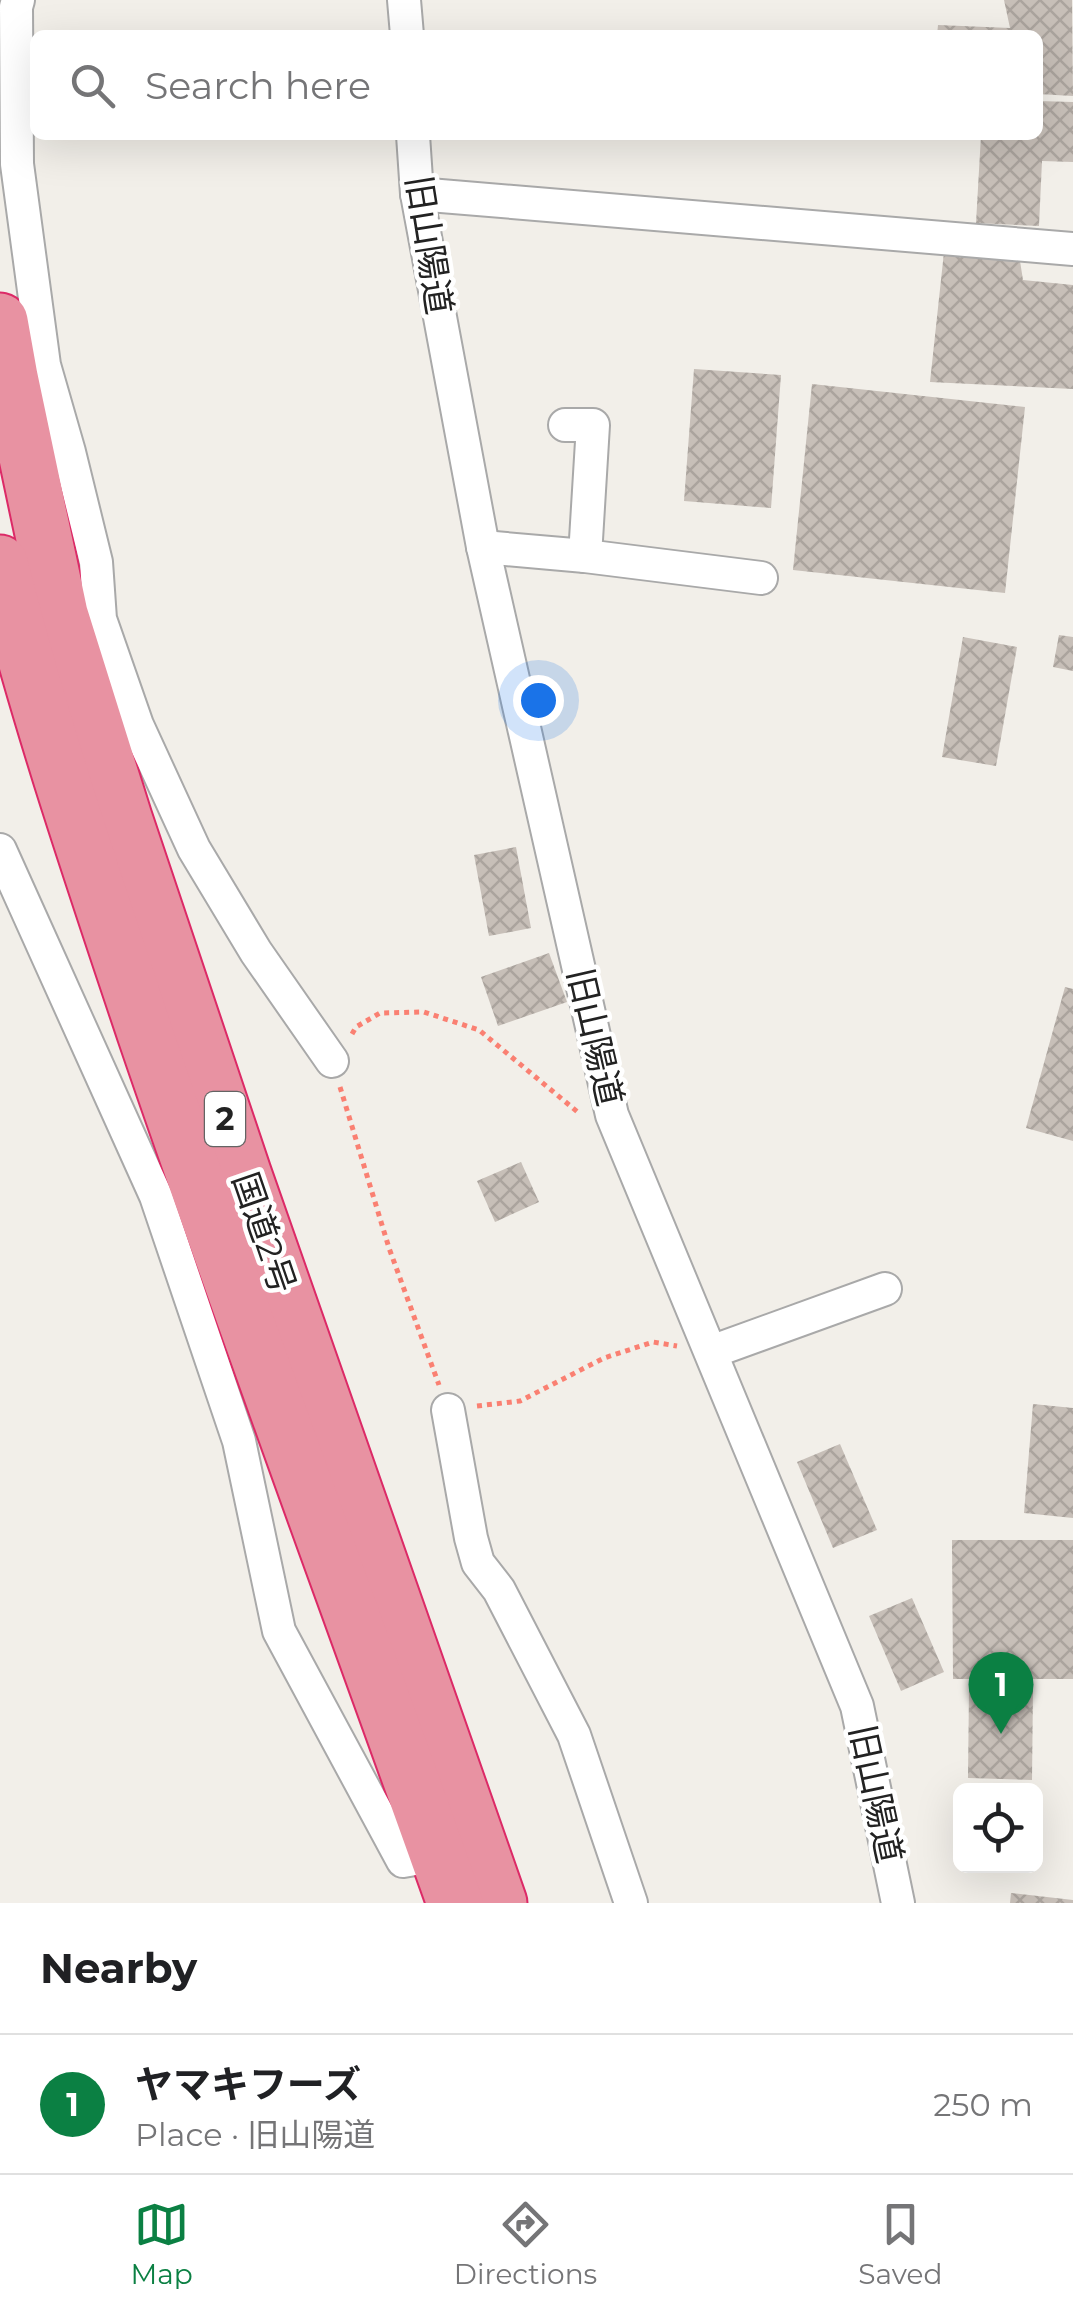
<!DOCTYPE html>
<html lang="en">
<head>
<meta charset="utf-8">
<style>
	body { margin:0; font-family:Montserrat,"Noto Sans JP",sans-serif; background:#f2f2f2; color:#202124 }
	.controls { position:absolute; right:30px; bottom:30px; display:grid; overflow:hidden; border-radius:15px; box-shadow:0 10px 40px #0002 }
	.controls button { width:90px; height:90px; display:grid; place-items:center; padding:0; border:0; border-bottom:2px solid #e0e0e0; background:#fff; color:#202124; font:50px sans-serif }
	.you { position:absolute; left:538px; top:700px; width:35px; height:35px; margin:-25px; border:8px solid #fff; border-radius:50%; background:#1a73e8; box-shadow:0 0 0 15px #1a73e833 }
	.badge { display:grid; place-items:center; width:65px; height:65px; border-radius:50%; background:#0b8043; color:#fff; font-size:32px; font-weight:700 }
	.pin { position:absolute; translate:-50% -82px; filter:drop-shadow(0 2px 5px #0008) }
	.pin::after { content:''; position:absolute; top:52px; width:35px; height:30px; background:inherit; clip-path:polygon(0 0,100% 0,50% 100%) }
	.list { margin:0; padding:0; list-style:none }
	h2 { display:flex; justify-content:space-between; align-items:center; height:130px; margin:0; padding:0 40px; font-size:42px }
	h2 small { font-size:32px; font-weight:400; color:#757577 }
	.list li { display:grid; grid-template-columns:65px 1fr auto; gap:30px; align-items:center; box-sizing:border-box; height:140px; padding:0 40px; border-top:2px solid #e0e0e0 }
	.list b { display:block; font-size:38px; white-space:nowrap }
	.list p { margin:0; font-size:32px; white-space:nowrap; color:#757577 }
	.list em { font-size:32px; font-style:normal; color:#757577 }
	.icon { flex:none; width:55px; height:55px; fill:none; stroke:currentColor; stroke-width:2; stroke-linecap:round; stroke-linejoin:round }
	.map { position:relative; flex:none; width:1073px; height:1903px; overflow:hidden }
	.search { position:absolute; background:#fff; box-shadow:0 10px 40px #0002; left:30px; right:30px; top:30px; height:110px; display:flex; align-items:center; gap:25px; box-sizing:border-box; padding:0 35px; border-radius:15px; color:#757577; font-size:38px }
	.sheet { height:270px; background:#fff }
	nav { display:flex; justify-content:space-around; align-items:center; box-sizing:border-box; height:140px; border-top:2px solid #e0e0e0; background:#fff; font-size:28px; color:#757577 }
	nav a { display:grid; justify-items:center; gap:5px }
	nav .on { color:#0b8043 }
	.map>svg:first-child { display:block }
	.building { fill:url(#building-cross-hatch) }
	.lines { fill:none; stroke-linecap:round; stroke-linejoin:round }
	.street-casing { stroke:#a9a9a9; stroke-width:36 }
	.highway-casing { stroke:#dc2a67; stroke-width:59 }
	.path { stroke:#fa8072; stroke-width:5; stroke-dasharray:5 5; stroke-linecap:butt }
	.street { stroke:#fff; stroke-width:32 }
	.highway { stroke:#e892a2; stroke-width:55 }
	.labels { text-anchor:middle; stroke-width:9; stroke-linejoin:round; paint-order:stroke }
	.shield { fill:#fff; stroke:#646464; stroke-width:2.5 }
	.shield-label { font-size:32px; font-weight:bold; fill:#222 }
	.street-label { font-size:35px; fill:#222; stroke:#fff }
</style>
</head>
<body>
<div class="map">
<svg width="1073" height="1903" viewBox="0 0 1073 1903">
	<defs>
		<pattern id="building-cross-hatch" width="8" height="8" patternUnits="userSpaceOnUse" patternTransform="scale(2.5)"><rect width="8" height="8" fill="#c7bfb8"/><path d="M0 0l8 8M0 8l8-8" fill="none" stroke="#aba49e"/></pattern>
	</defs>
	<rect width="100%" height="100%" fill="#f2efe9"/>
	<g class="building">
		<path d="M1004,0H1072L1073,96L1038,94V35H937L938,25L1010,28Z"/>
		<path d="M1038,101L1073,102V162L1042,161L1039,226L976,223L981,135H1038Z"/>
		<path d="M944,252L1020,261L1023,280L1073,285V389L930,382Z"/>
		<path d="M694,369L781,375L771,508L684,501Z"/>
		<path d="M812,384L1025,407L1005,593L793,570Z"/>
		<path d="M1059,635L1073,637V671L1053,667Z"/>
		<path d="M963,637L1017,647L996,766L942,757Z"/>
		<path d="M516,847L531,928L489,936L474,855Z"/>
		<path d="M549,953L567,1002L498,1026L481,977Z"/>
		<path d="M1065,987L1073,989V1141L1026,1128Z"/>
		<path d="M521,1162L539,1202L495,1222L477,1181Z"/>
		<path d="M1033,1404L1073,1408V1518L1024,1513Z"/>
		<path d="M840,1444L877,1530L833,1548L797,1462Z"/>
		<path d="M952,1540H1073V1679H953Z"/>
		<path d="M912,1598L944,1672L901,1691L869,1616Z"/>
		<path d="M969,1689L1033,1690L1032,1780L968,1778Z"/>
		<path d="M1011,1893L1073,1900V1903H1010Z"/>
	</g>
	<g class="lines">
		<defs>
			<g id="street">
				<path d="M18,0L16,7L17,164L44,365L69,452L96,562L100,619L137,725L194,849L256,952L332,1061"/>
				<path d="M404,0L407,35"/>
				<path d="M413,135L417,194L483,547L612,1115L857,1706L898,1903"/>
				<path d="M417,194L1073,249"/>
				<path d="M565,425H593L585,556"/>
				<path d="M483,547L585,556L761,578"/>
				<path d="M0,850L156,1196L239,1441L279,1631L403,1861L438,1855"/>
				<path d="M711,1352L885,1289"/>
				<path d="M448,1410L471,1538L478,1563L499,1590L574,1735L631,1903"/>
			</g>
			<g id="highway">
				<path d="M0,321L10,377L60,614L124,818L243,1173L499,1903"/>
				<path d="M0,563C40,722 93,877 145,1033C244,1324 352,1613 455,1903"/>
			</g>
		</defs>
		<use href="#street" class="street-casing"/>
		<use href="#highway" class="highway-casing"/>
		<g class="path">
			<path d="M352,1034L356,1027L380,1013L424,1012L479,1030L580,1114"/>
			<path d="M340,1087L389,1248L439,1385"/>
			<path d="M477,1406L520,1401L604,1358L653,1342L677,1346"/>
		</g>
		<use href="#street" class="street"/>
		<use href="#highway" class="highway"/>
	</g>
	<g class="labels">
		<rect class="shield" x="205" y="1092" width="40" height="54" rx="8"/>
		<g class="shield-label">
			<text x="225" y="1130">2</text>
		</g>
		<g class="street-label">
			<text transform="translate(429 245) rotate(81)" y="12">旧山陽道</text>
			<text transform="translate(595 1037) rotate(77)" y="12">旧山陽道</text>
			<text transform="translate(264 1233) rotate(71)" y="12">国道2号</text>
			<text transform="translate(876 1794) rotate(78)" y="12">旧山陽道</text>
		</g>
	</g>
</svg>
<div class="controls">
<button><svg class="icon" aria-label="locate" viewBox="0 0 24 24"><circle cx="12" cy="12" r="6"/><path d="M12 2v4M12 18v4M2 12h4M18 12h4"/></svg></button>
</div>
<div class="you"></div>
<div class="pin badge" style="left:1001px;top:1734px">1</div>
<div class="search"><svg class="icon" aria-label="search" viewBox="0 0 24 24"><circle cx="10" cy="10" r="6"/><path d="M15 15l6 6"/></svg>Search here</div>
</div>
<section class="sheet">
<h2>Nearby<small></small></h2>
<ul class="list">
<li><span class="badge">1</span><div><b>ヤマキフーズ</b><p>Place · 旧山陽道</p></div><em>250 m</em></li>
</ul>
</section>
<nav>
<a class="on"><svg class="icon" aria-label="map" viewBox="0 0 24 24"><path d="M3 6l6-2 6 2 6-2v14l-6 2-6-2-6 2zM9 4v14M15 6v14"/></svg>Map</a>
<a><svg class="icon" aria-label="directions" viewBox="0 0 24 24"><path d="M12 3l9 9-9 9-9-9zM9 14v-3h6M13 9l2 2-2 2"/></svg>Directions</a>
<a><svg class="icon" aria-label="saved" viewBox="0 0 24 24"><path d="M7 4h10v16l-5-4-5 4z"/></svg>Saved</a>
</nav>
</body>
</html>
